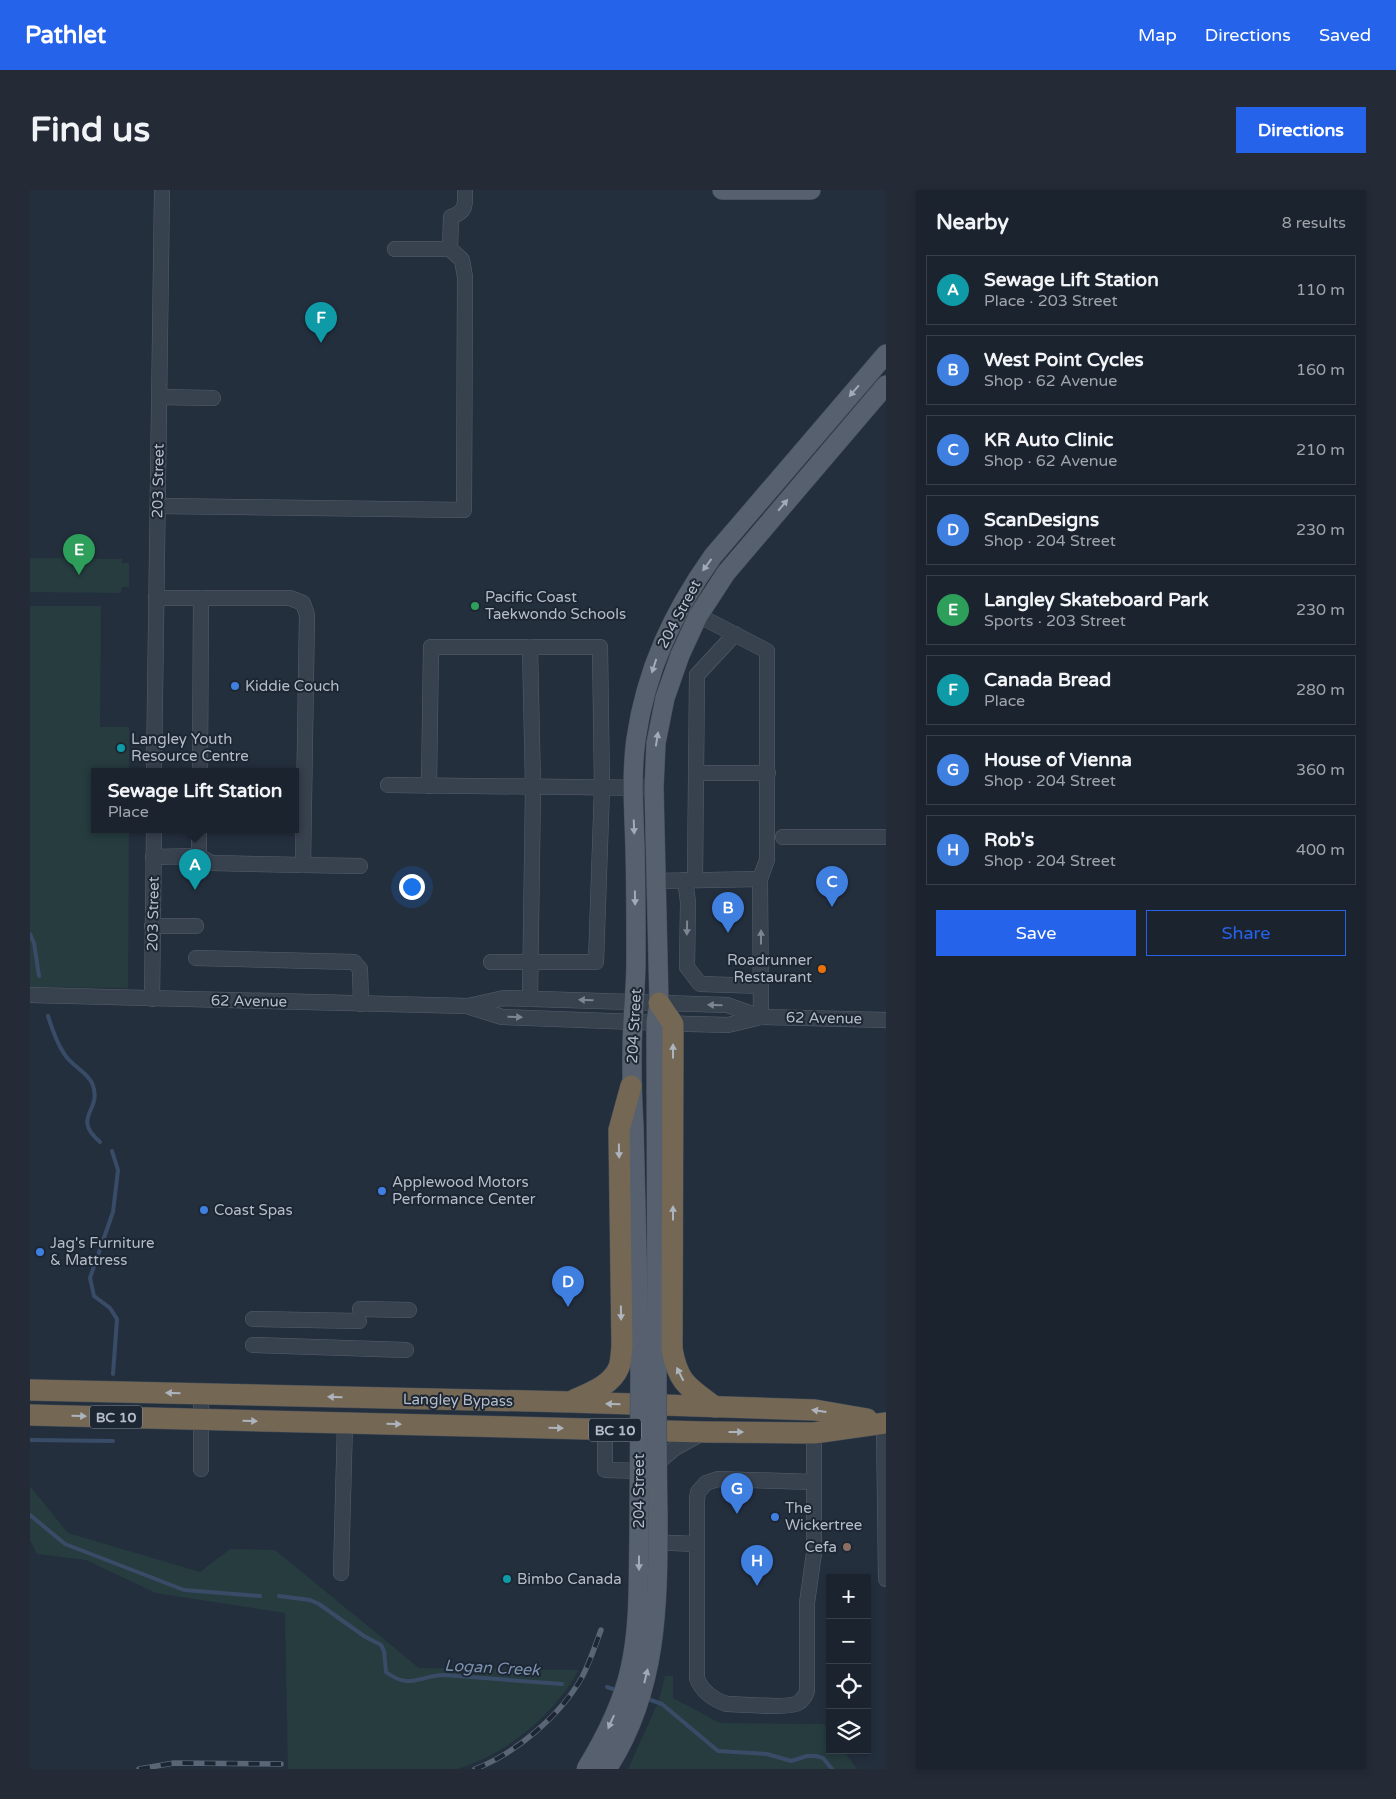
<!DOCTYPE html>
<html lang="en">
<head>
<meta charset="utf-8">
<style>
	body { margin:0; font-family:"Varela Round",sans-serif; background:#242b36; color:#f1f3f6 }
	.controls { position:absolute; right:15px; bottom:15px; display:grid; overflow:hidden; border-radius:0px; box-shadow:0 2px 8px #0003 }
	.controls button { width:45px; height:45px; display:grid; place-items:center; padding:0; border:0; border-bottom:1px solid #39404a; background:#1b232e; color:#f1f3f6; font:25px sans-serif }
	.you { position:absolute; left:381px; top:696px; width:18px; height:18px; margin:-12px; border:4px solid #fff; border-radius:50%; background:#1a73e8; box-shadow:0 0 0 8px #1a73e833 }
	.badge { display:grid; place-items:center; width:32px; height:32px; border-radius:50%; background:#2563eb; color:#fff; font-size:16px; font-weight:700 }
	.pin { position:absolute; translate:-50% -41px; filter:drop-shadow(0 1px 2px #0008) }
	.pin::after { content:''; position:absolute; top:26px; width:18px; height:15px; background:inherit; clip-path:polygon(0 0,100% 0,50% 100%) }
	.popup { position:absolute; left:61px; top:578px; width:208px; height:65px; box-sizing:border-box; display:grid; place-content:center; border-radius:0px; background:#1b232e; filter:drop-shadow(0 1px 4px #0005); font-size:16px; white-space:nowrap; color:#a0a4aa }
	.popup b { font-size:19px; color:#f1f3f6 }
	.popup::after { content:''; position:absolute; left:50%; top:100%; margin-left:-10px; border:10px solid transparent; border-top-color:#1b232e }
	.list { margin:0; padding:0; list-style:none }
	h2 { display:flex; justify-content:space-between; align-items:center; height:65px; margin:0; padding:0 20px; font-size:21px }
	h2 small { font-size:16px; font-weight:400; color:#a0a4aa }
	.list li { display:grid; grid-template-columns:32px 1fr auto; gap:15px; align-items:center; box-sizing:border-box; height:70px; margin:0 10px 10px; padding:0 10px; border:1px solid #39404a; border-radius:0px }
	.list b { display:block; font-size:19px; white-space:nowrap }
	.list p { margin:0; font-size:16px; white-space:nowrap; color:#a0a4aa }
	.list em { font-size:16px; font-style:normal; color:#a0a4aa }
	.actions { display:flex; gap:10px; padding:15px 20px }
	.actions a { flex:1; padding:11px 0; border:1px solid #2563eb; border-radius:0px; text-align:center; font-size:18px; color:#2563eb }
	.actions .main { background:#2563eb; color:#fff }
	.icon { flex:none; width:28px; height:28px; fill:none; stroke:currentColor; stroke-width:2; stroke-linecap:round; stroke-linejoin:round }
	.map { position:relative; flex:none; width:856px; height:1579px; overflow:hidden; border-radius:0px }
	header { display:flex; align-items:center; gap:30px; box-sizing:border-box; height:70px; padding:0 25px; background:#2563eb; color:#fff }
	header strong { font-size:24px }
	nav { display:flex; gap:28px; margin-inline-start:auto; font-size:18px }
	.intro { display:flex; align-items:center; justify-content:space-between; box-sizing:border-box; height:120px; padding:0 30px }
	h1 { margin:0; font-size:35px }
	.button { padding:12px 22px; border-radius:0px; background:#2563eb; color:#fff; font-size:18px; font-weight:700 }
	main { display:flex; gap:30px; padding:0 30px }
	aside { flex:1; background:#1b232e; border-radius:0px; box-shadow:0 2px 8px #0003 }
	.map>svg:first-child { display:block }
	.green { fill:#263c3f }
	.lines { fill:none; stroke-linecap:round; stroke-linejoin:round }
	.stream { stroke:#394c67; stroke-width:4 }
	.minor-casing { stroke:#565f6c; stroke-width:16 }
	.major-casing { stroke:#414a57; stroke-width:20 }
	.highway-casing { stroke:#434c59; stroke-width:22 }
	.minor { stroke:#38414e; stroke-width:15 }
	.major { stroke:#56606e; stroke-width:19 }
	.highway { stroke:#746855; stroke-width:21 }
	.rail-casing { stroke:#5a6575; stroke-width:5.5 }
	.rail { stroke:#1d2633; stroke-width:4; stroke-dasharray:11; stroke-linecap:butt }
	.major-bridge-casing { stroke:#414a57; stroke-width:20; stroke-linecap:butt }
	.major-bridge { stroke:#56606e; stroke-width:19 }
	.oneway { fill:#a1aab7 }
	.oneway2 { fill:#7c8592 }
	.oneway3 { fill:#aeb4bd }
	.leisure-dot { fill:#2e9e5b; stroke:#1d2633; stroke-width:2 }
	.shop-dot { fill:#3f7fe0; stroke:#1d2633; stroke-width:2 }
	.culture-dot { fill:#0f9aa8; stroke:#1d2633; stroke-width:2 }
	.food-dot { fill:#e8710a; stroke:#1d2633; stroke-width:2 }
	.education-dot { fill:#8d6e63; stroke:#1d2633; stroke-width:2 }
	.labels { text-anchor:middle; stroke-width:4; stroke-linejoin:round; paint-order:stroke }
	.shield { fill:#1d2633; stroke:#878f9c; stroke-width:1 }
	.shield-label { font-size:14px; font-weight:bold; fill:#b4bcc9 }
	.street-label { font-size:15px; fill:#b4bcc9; stroke:#1d2633 }
	.poi-label { font-size:15px; fill:#b4bcc9; stroke:#1d2633; text-anchor:start }
	.water-label { font-size:16px; font-style:italic; fill:#7c92b1; stroke:#1d2633 }
</style>
</head>
<body>
<header>
<strong>Pathlet</strong>
<nav><a>Map</a><a>Directions</a><a>Saved</a></nav>
</header>
<div class="intro"><h1>Find us</h1><a class="button">Directions</a></div>
<main>
<div class="map">
<svg width="856" height="1579" viewBox="0 0 856 1579">
	<rect width="100%" height="100%" fill="#242f3e"/>
	<g class="green">
		<path d="M0,368L92,369V373H99V397H92L91,403L0,402Z"/>
		<path d="M0,416H71L70,537H99V581H65V639H99L98,798L0,797Z"/>
		<path d="M0,1296L38,1343L170,1382L200,1359L245,1360L389,1478L549,1480C523,1526 477,1564 427,1579H258L255,1423L126,1403L56,1370L7,1364L0,1350Z"/>
		<path d="M635,1486H643V1508L690,1533L794,1534L800,1542V1560H813L827,1579H598L629,1510Z"/>
	</g>
	<g class="lines">
		<g class="stream">
			<path d="M0,744L4,753L9,786"/>
			<path d="M18,826C22,839 27,854 35,865C42,876 56,881 62,893C74,921 40,926 70,952"/>
			<path d="M82,961L88,980L83,1022L60,1088L64,1106L80,1118L87,1129L83,1184"/>
			<path d="M0,1250L83,1251"/>
			<path d="M0,1325L35,1354L154,1400L230,1406"/>
			<path d="M249,1406L280,1410L289,1414L334,1446L351,1455L354,1461L356,1482C380,1500 388,1486 414,1485L532,1494"/>
			<path d="M577,1497L589,1501"/>
			<path d="M615,1508L632,1514L688,1561L737,1564L761,1571L777,1566H786L793,1568L802,1579"/>
		</g>
		<defs>
			<g id="minor">
				<path d="M420,59L421,27C437,21 435,15 435,0"/>
				<path d="M129,207L183,208"/>
				<path d="M128,316L434,320L435,87L432,70L420,59H365"/>
				<path d="M126,408H260L273,413L277,425L273,675L330,676"/>
				<path d="M658,420L737,461V670L730,689L731,827"/>
				<path d="M124,581L132,0"/>
				<path d="M170,581L171,408"/>
				<path d="M666,583H738"/>
				<path d="M358,595L624,598"/>
				<path d="M399,596L401,457H570L572,597L566,772H461"/>
				<path d="M753,647H856"/>
				<path d="M169,666V639"/>
				<path d="M123,667L169,666L181,673L273,675"/>
				<path d="M665,689L667,485L705,444"/>
				<path d="M655,690L658,712L657,777L670,794L731,796"/>
				<path d="M625,691L730,689"/>
				<path d="M122,736H166"/>
				<path d="M166,768L324,772L330,779L331,814"/>
				<path d="M0,805L438,816L474,808L697,815L731,827"/>
				<path d="M122,809L124,639"/>
				<path d="M500,809L503,597L500,457"/>
				<path d="M440,817L472,827L660,834L698,835L731,827L856,830"/>
				<path d="M330,1119L379,1120"/>
				<path d="M223,1129L329,1131"/>
				<path d="M223,1155L376,1160"/>
				<path d="M171,1204V1279"/>
				<path d="M854,1233L856,1389"/>
				<path d="M575,1240V1280L617,1281"/>
				<path d="M784,1243V1363L777,1413V1501C775,1507 773,1510 768,1513C758,1519 711,1514 697,1514C684,1510 671,1501 667,1488V1309L668,1302L676,1293L688,1289L784,1292"/>
				<path d="M622,1277L645,1258L673,1243"/>
				<path d="M618,1352L666,1354"/>
				<path d="M311,1383L315,1233"/>
			</g>
			<g id="major">
				<path d="M692,0H781"/>
				<path d="M610,1184L604,937C602,902 601,867 603,831C604,811 606,791 606,771C606,733 606,696 605,658C604,622 601,585 606,549C616,480 643,422 683,366L856,164"/>
				<path d="M627,1184L626,832L629,813L624,598L626,553L635,508L650,465L668,426L696,383L856,195"/>
			</g>
			<g id="highway">
				<path d="M629,813L643,834L642,1159C648,1193 658,1197 685,1217"/>
				<path d="M0,1200L540,1212L785,1220L837,1229"/>
				<path d="M544,1210C560,1203 582,1195 589,1177C591,1172 591,1164 592,1157L589,940L601,896"/>
				<path d="M0,1225L674,1242L784,1243L856,1233"/>
			</g>
		</defs>
		<use href="#minor" class="minor-casing"/>
		<use href="#major" class="major-casing"/>
		<use href="#highway" class="highway-casing"/>
		<use href="#minor" class="minor"/>
		<use href="#major" class="major"/>
		<use href="#highway" class="highway"/>
		<defs>
			<g id="rail">
				<path d="M109,1579L144,1573L251,1574"/>
				<path d="M445,1579C485,1564 531,1525 552,1487C560,1472 565,1456 571,1440"/>
			</g>
		</defs>
		<use href="#rail" class="rail-casing"/>
		<use href="#rail" class="rail"/>
		<defs>
			<g id="major-bridge">
				<path d="M556,1579C575,1548 592,1515 600,1479C610,1435 608,1388 609,1343C609,1290 610,1237 610,1184"/>
				<path d="M577,1579C628,1501 628,1415 628,1325C627,1278 627,1231 627,1184"/>
			</g>
		</defs>
		<use href="#major-bridge" class="major-bridge-casing"/>
		<use href="#major-bridge" class="major-bridge"/>
	</g>
	<defs><path id="oneway-solid" d="M-6-.8H1V-3.2L6.5 0L1 3.2V.8H-6Z" transform="scale(1.25)"/></defs>
	<g class="oneway">
		<use href="#oneway-solid" transform="translate(824 201) rotate(131)"/>
		<use href="#oneway-solid" transform="translate(753 315) rotate(-50)"/>
		<use href="#oneway-solid" transform="translate(677 375) rotate(126)"/>
		<use href="#oneway-solid" transform="translate(624 476) rotate(108)"/>
		<use href="#oneway-solid" transform="translate(627 549) rotate(-81)"/>
		<use href="#oneway-solid" transform="translate(604 637) rotate(88)"/>
		<use href="#oneway-solid" transform="translate(605 708) rotate(89)"/>
		<use href="#oneway-solid" transform="translate(609 1373) rotate(90)"/>
		<use href="#oneway-solid" transform="translate(616 1486) rotate(-76)"/>
		<use href="#oneway-solid" transform="translate(581 1532) rotate(114)"/>
	</g>
	<g class="oneway2">
		<use href="#oneway-solid" transform="translate(657 738) rotate(91)"/>
		<use href="#oneway-solid" transform="translate(731 747) rotate(-90)"/>
		<use href="#oneway-solid" transform="translate(556 810) rotate(-178)"/>
		<use href="#oneway-solid" transform="translate(685 815) rotate(-179)"/>
		<use href="#oneway-solid" transform="translate(485 827) rotate(2)"/>
	</g>
	<g class="oneway3">
		<use href="#oneway-solid" transform="translate(643 861) rotate(-90)"/>
		<use href="#oneway-solid" transform="translate(589 961) rotate(89)"/>
		<use href="#oneway-solid" transform="translate(643 1023) rotate(-90)"/>
		<use href="#oneway-solid" transform="translate(591 1123) rotate(89)"/>
		<use href="#oneway-solid" transform="translate(650 1184) rotate(-117)"/>
		<use href="#oneway-solid" transform="translate(143 1203) rotate(-179)"/>
		<use href="#oneway-solid" transform="translate(305 1207) rotate(-178)"/>
		<use href="#oneway-solid" transform="translate(583 1214) rotate(-178)"/>
		<use href="#oneway-solid" transform="translate(789 1221) rotate(-172)"/>
		<use href="#oneway-solid" transform="translate(49 1226) rotate(2)"/>
		<use href="#oneway-solid" transform="translate(220 1231) rotate(1)"/>
		<use href="#oneway-solid" transform="translate(364 1234) rotate(1)"/>
		<use href="#oneway-solid" transform="translate(526 1238) rotate(1)"/>
		<use href="#oneway-solid" transform="translate(706 1242)"/>
	</g>
	<circle class="leisure-dot" cx="445" cy="416" r="5"/>
	<g class="shop-dot">
		<circle cx="205" cy="496" r="5"/>
		<circle cx="352" cy="1001" r="5"/>
		<circle cx="174" cy="1020" r="5"/>
		<circle cx="10" cy="1062" r="5"/>
		<circle cx="745" cy="1327" r="5"/>
	</g>
	<g class="culture-dot">
		<circle cx="91" cy="558" r="5"/>
		<circle cx="477" cy="1389" r="5"/>
	</g>
	<circle class="food-dot" cx="792" cy="779" r="5"/>
	<circle class="education-dot" cx="817" cy="1357" r="5"/>
	<g class="labels">
		<g class="shield">
			<rect x="60" y="1215.5" width="52" height="23" rx="4"/>
			<rect x="559" y="1228.5" width="52" height="23" rx="4"/>
		</g>
		<g class="shield-label">
			<text x="86" y="1232">BC 10</text>
			<text x="585" y="1245">BC 10</text>
		</g>
		<g class="street-label">
			<text transform="translate(128 291) rotate(-89)" y="5">203 Street</text>
			<text transform="translate(649 424) rotate(-62)" y="5">204 Street</text>
			<text transform="translate(123 724) rotate(-89)" y="5">203 Street</text>
			<text transform="translate(219 811) rotate(1)" y="5">62 Avenue</text>
			<text transform="translate(794 828) rotate(1)" y="5">62 Avenue</text>
			<text transform="translate(604 836) rotate(-87)" y="5">204 Street</text>
			<text transform="translate(428 1210) rotate(1)" y="5">Langley Bypass</text>
			<text transform="translate(609 1301) rotate(-90)" y="5">204 Street</text>
		</g>
		<g class="poi-label">
			<text x="455" y="412">Pacific Coast<tspan x="455" dy="17">Taekwondo Schools</tspan></text>
			<text x="215" y="501">Kiddie Couch</text>
			<text x="101" y="554">Langley Youth<tspan x="101" dy="17">Resource Centre</tspan></text>
			<text x="782" y="775" text-anchor="end">Roadrunner<tspan x="782" dy="17">Restaurant</tspan></text>
			<text x="362" y="997">Applewood Motors<tspan x="362" dy="17">Performance Center</tspan></text>
			<text x="184" y="1025">Coast Spas</text>
			<text x="20" y="1058">Jag's Furniture<tspan x="20" dy="17">&amp; Mattress</tspan></text>
			<text x="755" y="1323">The<tspan x="755" dy="17">Wickertree</tspan></text>
			<text x="807" y="1362" text-anchor="end">Cefa</text>
			<text x="487" y="1394">Bimbo Canada</text>
		</g>
		<g class="water-label">
			<text transform="translate(462 1477) rotate(3)" y="6">Logan Creek</text>
		</g>
	</g>
</svg>
<div class="controls">
<button>+</button>
<button>−</button>
<button><svg class="icon" aria-label="locate" viewBox="0 0 24 24"><circle cx="12" cy="12" r="6"/><path d="M12 2v4M12 18v4M2 12h4M18 12h4"/></svg></button>
<button><svg class="icon" aria-label="layers" viewBox="0 0 24 24"><path d="M12 4l9 5-9 5-9-5zM3 14l9 5 9-5"/></svg></button>
</div>
<div class="you"></div>
<div class="pin badge" style="left:165px;top:700px;background:#0f9aa8">A</div>
<div class="popup"><b>Sewage Lift Station</b>Place</div>
<div class="pin badge" style="left:698px;top:743px;background:#3f7fe0">B</div>
<div class="pin badge" style="left:802px;top:717px;background:#3f7fe0">C</div>
<div class="pin badge" style="left:538px;top:1117px;background:#3f7fe0">D</div>
<div class="pin badge" style="left:49px;top:385px;background:#2e9e5b">E</div>
<div class="pin badge" style="left:291px;top:153px;background:#0f9aa8">F</div>
<div class="pin badge" style="left:707px;top:1324px;background:#3f7fe0">G</div>
<div class="pin badge" style="left:727px;top:1396px;background:#3f7fe0">H</div>
</div>
<aside>
<h2>Nearby<small>8 results</small></h2>
<ul class="list">
<li><span class="badge" style="background:#0f9aa8">A</span><div><b>Sewage Lift Station</b><p>Place · 203 Street</p></div><em>110 m</em></li>
<li><span class="badge" style="background:#3f7fe0">B</span><div><b>West Point Cycles</b><p>Shop · 62 Avenue</p></div><em>160 m</em></li>
<li><span class="badge" style="background:#3f7fe0">C</span><div><b>KR Auto Clinic</b><p>Shop · 62 Avenue</p></div><em>210 m</em></li>
<li><span class="badge" style="background:#3f7fe0">D</span><div><b>ScanDesigns</b><p>Shop · 204 Street</p></div><em>230 m</em></li>
<li><span class="badge" style="background:#2e9e5b">E</span><div><b>Langley Skateboard Park</b><p>Sports · 203 Street</p></div><em>230 m</em></li>
<li><span class="badge" style="background:#0f9aa8">F</span><div><b>Canada Bread</b><p>Place</p></div><em>280 m</em></li>
<li><span class="badge" style="background:#3f7fe0">G</span><div><b>House of Vienna</b><p>Shop · 204 Street</p></div><em>360 m</em></li>
<li><span class="badge" style="background:#3f7fe0">H</span><div><b>Rob's</b><p>Shop · 204 Street</p></div><em>400 m</em></li>
</ul>
<div class="actions"><a class="main">Save</a><a>Share</a></div>
</aside>
</main>
</body>
</html>
